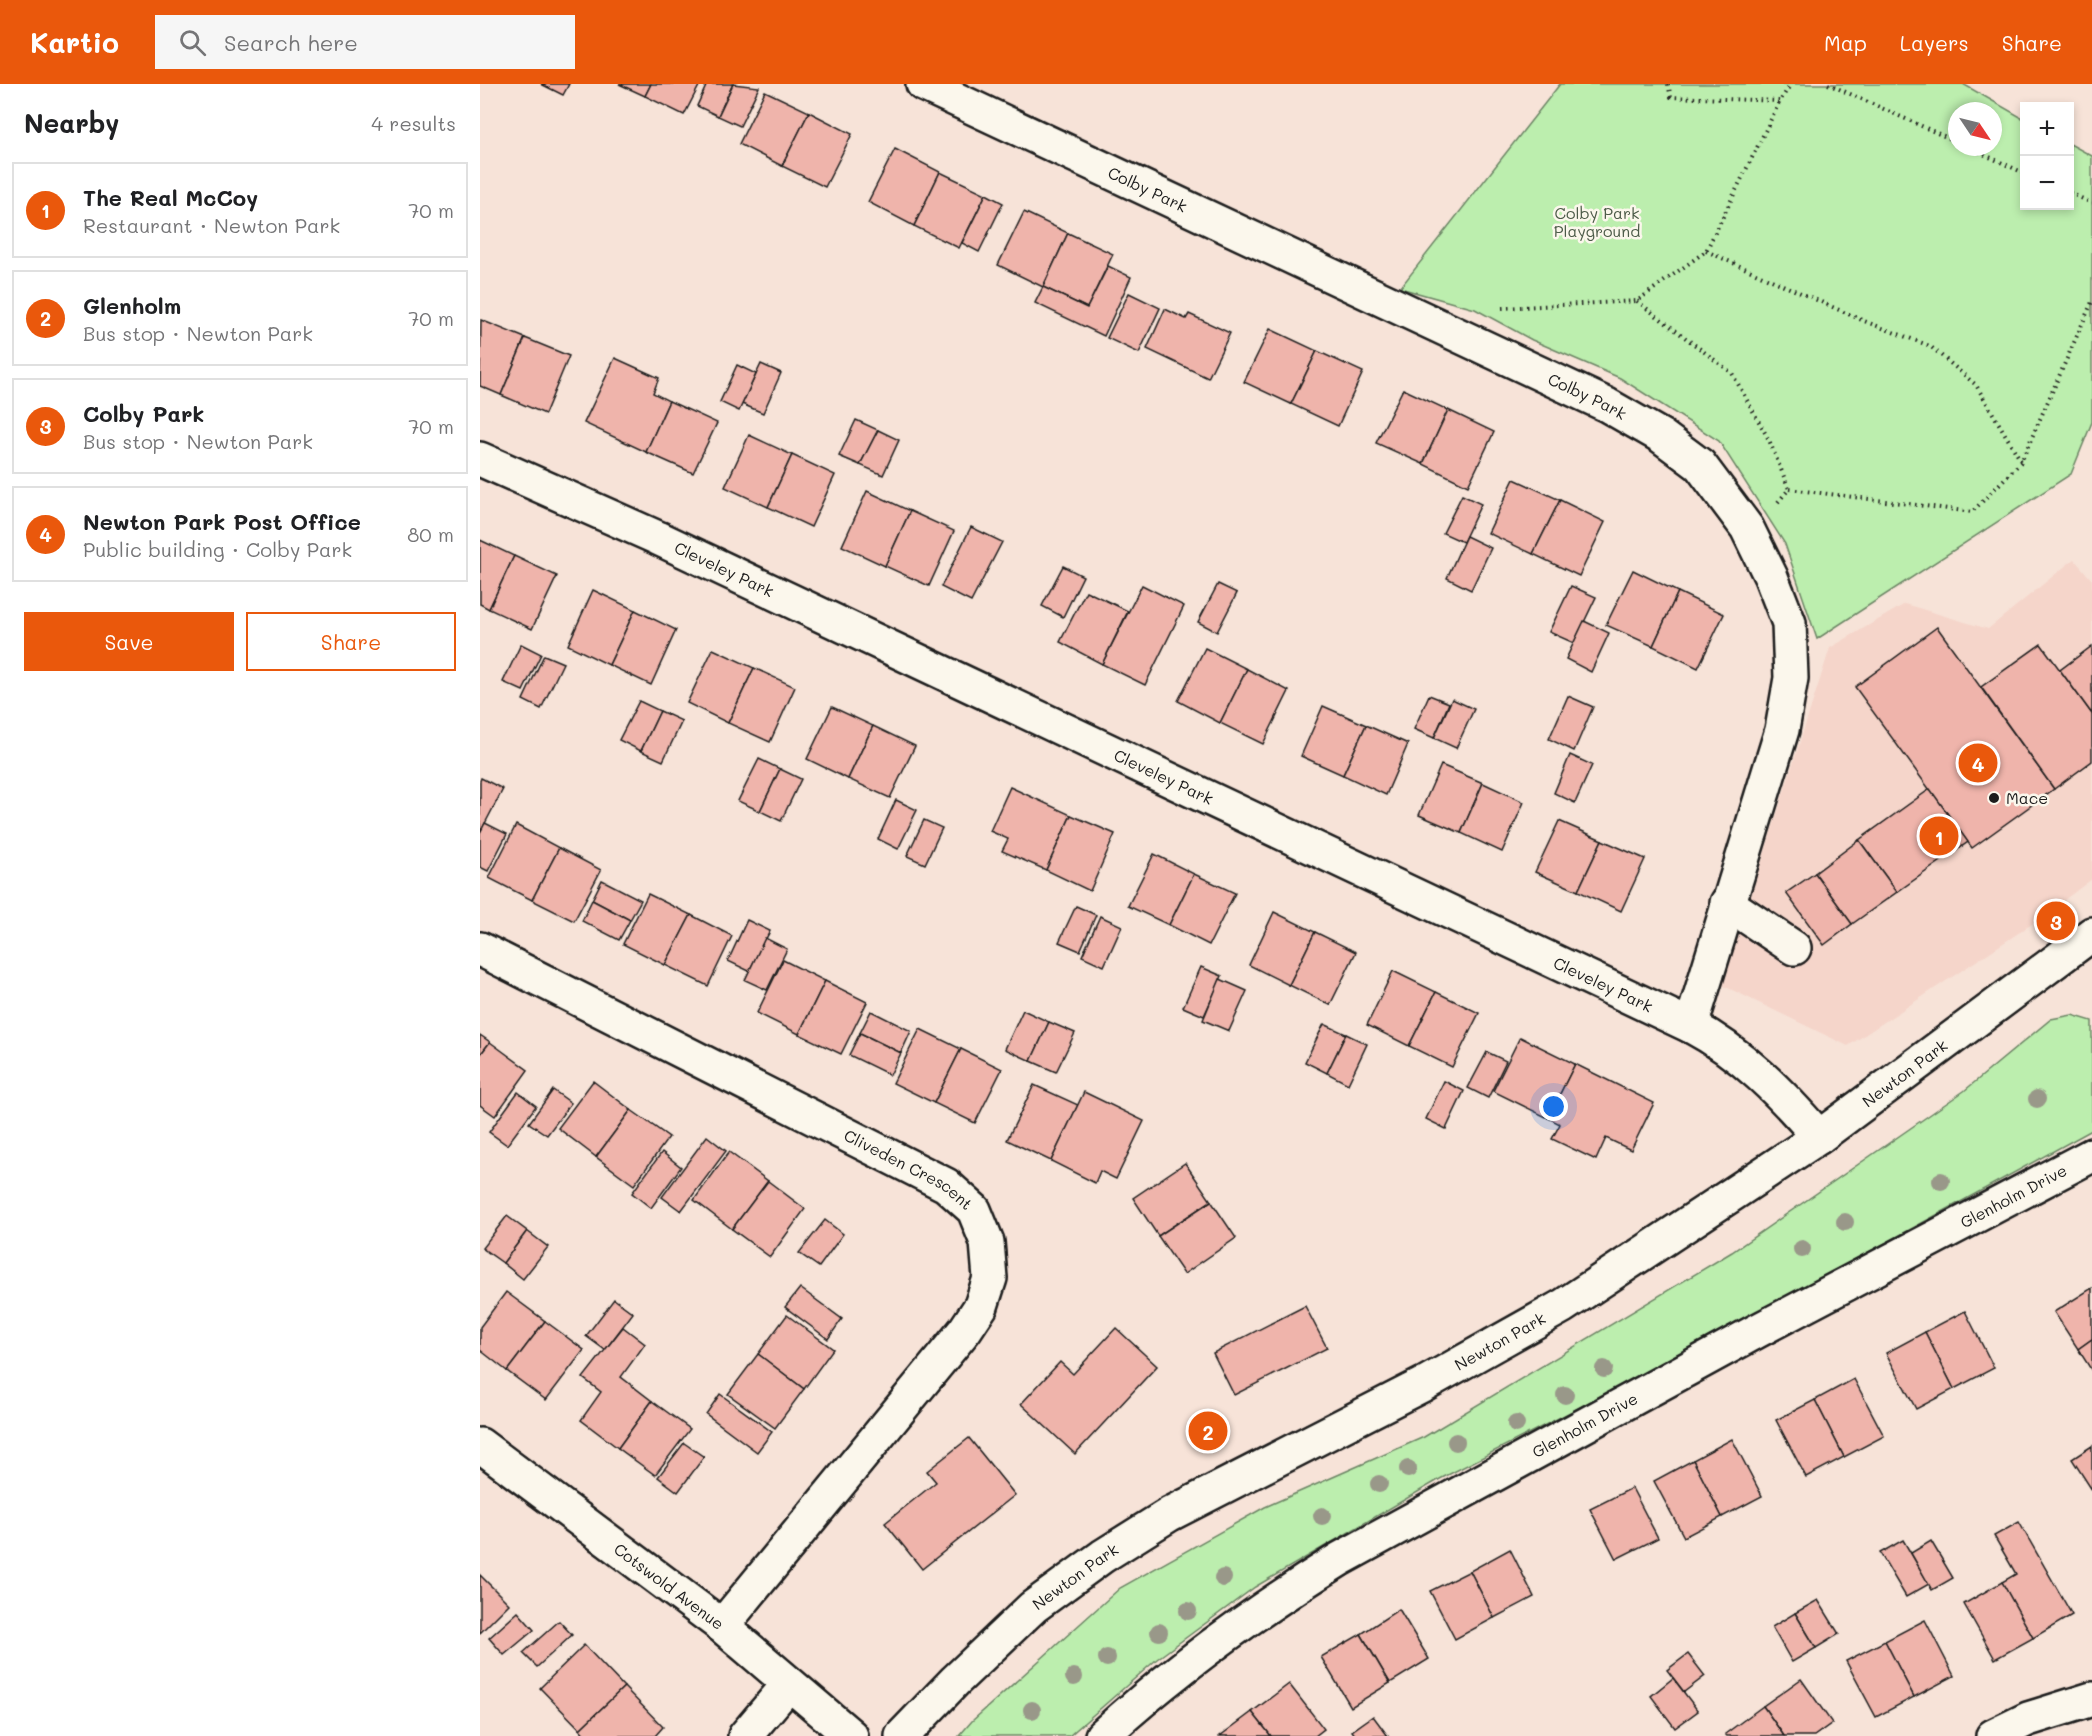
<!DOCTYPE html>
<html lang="en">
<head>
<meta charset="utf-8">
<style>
	body { margin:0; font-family:Mali,sans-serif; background:#f6f6f6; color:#202124 }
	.controls { position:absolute; right:18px; top:18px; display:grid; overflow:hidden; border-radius:0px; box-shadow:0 3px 9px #0003 }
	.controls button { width:54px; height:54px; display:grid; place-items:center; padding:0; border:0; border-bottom:2px solid #e0e0e0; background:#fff; color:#202124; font:30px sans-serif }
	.compass { position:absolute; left:1468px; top:18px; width:54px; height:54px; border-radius:50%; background:#fff; box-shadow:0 3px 9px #0003; rotate:125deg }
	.you { position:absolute; left:1074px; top:1023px; width:21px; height:21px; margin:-15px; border:4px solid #fff; border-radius:50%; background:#1a73e8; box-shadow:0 0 0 9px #1a73e833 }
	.badge { display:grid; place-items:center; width:39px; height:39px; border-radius:50%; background:#ea580c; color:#fff; font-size:20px; font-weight:700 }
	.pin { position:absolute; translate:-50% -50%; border:3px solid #fff; box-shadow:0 2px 6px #0006 }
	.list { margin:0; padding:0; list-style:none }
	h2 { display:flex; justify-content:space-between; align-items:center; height:78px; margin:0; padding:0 24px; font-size:26px }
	h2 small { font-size:20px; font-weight:400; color:#757577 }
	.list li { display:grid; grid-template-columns:39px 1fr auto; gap:18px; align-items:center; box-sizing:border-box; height:96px; margin:0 12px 12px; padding:0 12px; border:2px solid #e0e0e0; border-radius:0px }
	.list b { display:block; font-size:22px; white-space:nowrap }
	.list p { margin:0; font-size:20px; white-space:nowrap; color:#757577 }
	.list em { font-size:20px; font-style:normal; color:#757577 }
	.actions { display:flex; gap:12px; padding:18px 24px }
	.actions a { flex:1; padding:14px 0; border:2px solid #ea580c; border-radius:0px; text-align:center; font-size:21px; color:#ea580c }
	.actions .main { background:#ea580c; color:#fff }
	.icon { flex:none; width:33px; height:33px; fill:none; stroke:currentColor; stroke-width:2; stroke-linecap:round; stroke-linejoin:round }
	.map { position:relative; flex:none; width:1612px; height:1652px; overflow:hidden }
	header { display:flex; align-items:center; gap:36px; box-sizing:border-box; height:84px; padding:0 30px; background:#ea580c; color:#fff }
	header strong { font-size:28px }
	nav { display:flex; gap:33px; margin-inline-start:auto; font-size:21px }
	.search { width:420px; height:54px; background:#f6f6f6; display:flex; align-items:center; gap:15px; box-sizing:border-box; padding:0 21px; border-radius:0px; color:#757577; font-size:22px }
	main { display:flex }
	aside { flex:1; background:#fff }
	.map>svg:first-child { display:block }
	.built { fill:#f5d5ca }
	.green { fill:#bceeae; stroke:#6c8565; stroke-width:1.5; fill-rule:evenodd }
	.building { fill:#efb4ab; stroke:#1c1c1c; stroke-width:1.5 }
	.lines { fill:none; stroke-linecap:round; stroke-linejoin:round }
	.minor-casing { stroke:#1c1c1c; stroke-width:38 }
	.path { stroke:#1c1c1c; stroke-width:4; stroke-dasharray:1.5 4.5; stroke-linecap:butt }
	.minor { stroke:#fbf7ec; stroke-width:33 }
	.tree { fill:#999889 }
	.poi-dot { fill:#1c1c1c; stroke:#fbf7ec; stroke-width:2 }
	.labels { text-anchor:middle; stroke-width:5; stroke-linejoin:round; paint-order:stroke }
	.street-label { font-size:16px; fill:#1c1c1c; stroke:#fbf7ec }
	.park-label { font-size:16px; fill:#4c5b48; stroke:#fbf7ec }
	.poi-label { font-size:16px; fill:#1c1c1c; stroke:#fbf7ec; text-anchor:start }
</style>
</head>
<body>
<header>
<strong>Kartio</strong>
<div class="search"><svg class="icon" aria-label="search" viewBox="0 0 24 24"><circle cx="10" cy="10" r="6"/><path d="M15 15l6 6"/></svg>Search here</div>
<nav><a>Map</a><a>Layers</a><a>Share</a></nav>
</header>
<main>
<aside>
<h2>Nearby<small>4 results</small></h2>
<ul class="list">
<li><span class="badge">1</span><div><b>The Real McCoy</b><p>Restaurant · Newton Park</p></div><em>70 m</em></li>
<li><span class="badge">2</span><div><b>Glenholm</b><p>Bus stop · Newton Park</p></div><em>70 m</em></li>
<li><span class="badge">3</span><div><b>Colby Park</b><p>Bus stop · Newton Park</p></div><em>70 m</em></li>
<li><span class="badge">4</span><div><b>Newton Park Post Office</b><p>Public building · Colby Park</p></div><em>80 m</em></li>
</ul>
<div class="actions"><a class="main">Save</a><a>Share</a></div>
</aside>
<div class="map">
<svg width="1612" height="1652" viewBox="0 0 1612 1652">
	<rect width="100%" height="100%" fill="#f7e3d8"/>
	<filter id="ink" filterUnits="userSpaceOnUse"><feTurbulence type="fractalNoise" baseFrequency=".0167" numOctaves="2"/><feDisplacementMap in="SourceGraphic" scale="12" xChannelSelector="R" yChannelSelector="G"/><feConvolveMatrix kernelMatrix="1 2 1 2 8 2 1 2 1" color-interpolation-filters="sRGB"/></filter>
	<g filter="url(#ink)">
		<path class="built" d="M1594,475L1612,496V795L1555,838L1368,962L1242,901L1350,564L1425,520L1508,545Z"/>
		<g class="green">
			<path d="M1080,0H1483L1544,35V122H1590V60L1612,72V338L1591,390L1337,555L1305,460L1239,357L1140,294L1052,256L995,225L920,204ZM1477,27H1513V63H1477Z"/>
			<path d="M1592,931L1612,937V1046L1182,1281L960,1395L775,1503L677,1575L589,1652H479L492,1637L640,1504L785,1423L944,1353L1252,1168L1484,1007L1571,935Z"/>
		</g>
		<g class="building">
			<path d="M61,0H89L83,11Z"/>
			<path d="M139,0H171L165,12Z"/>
			<path d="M171,0H220L204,31L165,12Z"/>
			<path d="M227,0H253L238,32L217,22Z"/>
			<path d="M253,0L279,3L260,42L238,32Z"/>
			<path d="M285,7L329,28L302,82L259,60Z"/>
			<path d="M329,28L372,50L345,103L302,82Z"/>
			<path d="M415,65L460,88L434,142L388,118Z"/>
			<path d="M460,88L506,110L479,164L434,142Z"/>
			<path d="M506,110L523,119L499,168L482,159Z"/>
			<path d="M544,128L588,149L563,203L518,181Z"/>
			<path d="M588,149L633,170L607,224L563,203Z"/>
			<path d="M628,182L651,193L624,252L555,219L563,203L607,224Z"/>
			<path d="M649,209L680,224L659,269L627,254Z"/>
			<path d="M685,225L706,235L709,230L750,249L728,294L667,265Z"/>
			<path d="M1,236L45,254L21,311L0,302Z"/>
			<path d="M790,245L837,267L811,320L764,298Z"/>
			<path d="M45,254L89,272L65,330L21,311Z"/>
			<path d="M837,267L883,288L858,342L811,320Z"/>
			<path d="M135,274L179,294L173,309L189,317L166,368L104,339Z"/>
			<path d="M281,280L301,289L283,329L262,320Z"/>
			<path d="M257,281L276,290L259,327L240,318Z"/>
			<path d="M923,305L968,326L943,380L896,359Z"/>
			<path d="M189,317L237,339L213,389L166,368Z"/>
			<path d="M968,326L1014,348L988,402L943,380Z"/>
			<path d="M376,336L398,346L380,381L359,372Z"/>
			<path d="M398,346L419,356L403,391L380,381Z"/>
			<path d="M269,351L312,371L288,423L245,403Z"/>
			<path d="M312,371L355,391L331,443L288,423Z"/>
			<path d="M1034,395L1080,416L1053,470L1008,449Z"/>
			<path d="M387,407L430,427L405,482L362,462Z"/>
			<path d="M982,411L1001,420L983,458L963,449Z"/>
			<path d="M1080,416L1125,438L1099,492L1053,470Z"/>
			<path d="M430,427L474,447L449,502L405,482Z"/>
			<path d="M491,443L522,458L491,518L461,503Z"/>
			<path d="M986,452L1011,464L991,506L967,494Z"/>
			<path d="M0,456L34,472L9,525L0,520Z"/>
			<path d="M34,472L77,492L52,545L9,525Z"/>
			<path d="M583,482L603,492L583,533L562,522Z"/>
			<path d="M1153,486L1198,508L1173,562L1126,541Z"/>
			<path d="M738,500L757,509L737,548L718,538Z"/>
			<path d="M662,501L704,522L665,601L622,580Z"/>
			<path d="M1091,502L1116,513L1094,559L1069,548Z"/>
			<path d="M113,506L155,526L129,581L88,561Z"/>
			<path d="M606,507L648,527L622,580L580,558Z"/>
			<path d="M1198,508L1244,530L1218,584L1173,562Z"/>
			<path d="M155,526L196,546L171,601L129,581Z"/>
			<path d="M1104,537L1129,549L1111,588L1086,575Z"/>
			<path d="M1457,543L1574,705L1492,764L1375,603Z"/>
			<path d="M41,560L61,570L43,607L23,598Z"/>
			<path d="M1561,560L1612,630V677L1574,705L1501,603Z"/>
			<path d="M1612,562V630L1580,586Z"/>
			<path d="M725,564L767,585L740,639L698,617Z"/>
			<path d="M233,565L274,584L248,639L207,619Z"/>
			<path d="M64,571L83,579L61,625L43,616Z"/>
			<path d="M274,584L315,603L290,658L248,639Z"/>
			<path d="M767,585L809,607L783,660L740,639Z"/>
			<path d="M949,611L969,619L954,654L934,645Z"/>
			<path d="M1088,612L1113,623L1094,667L1069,655Z"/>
			<path d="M972,615L994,625L976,664L954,654Z"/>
			<path d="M159,617L180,627L161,667L139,656Z"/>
			<path d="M843,622L886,641L863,691L821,672Z"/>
			<path d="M352,623L393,642L368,695L327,675Z"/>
			<path d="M180,627L202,637L183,677L161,667Z"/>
			<path d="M886,641L928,660L906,711L863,691Z"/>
			<path d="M393,642L435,662L410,714L368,695Z"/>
			<path d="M1090,671L1112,681L1095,719L1074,709Z"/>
			<path d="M279,675L300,685L280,727L258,717Z"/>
			<path d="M961,681L1003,699L981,749L939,731Z"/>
			<path d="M300,685L321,695L301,737L280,727Z"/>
			<path d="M1,694L23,705L0,749V697Z"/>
			<path d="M1003,699L1044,718L1022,768L981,749Z"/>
			<path d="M530,703L591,731L566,786L522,767L528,755L510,747Z"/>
			<path d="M1450,705L1488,758L1417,808L1379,756Z"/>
			<path d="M416,716L437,726L418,765L398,755Z"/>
			<path d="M591,731L635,750L610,807L566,786Z"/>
			<path d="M444,736L462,744L445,780L427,772Z"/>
			<path d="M1079,737L1122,756L1098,807L1055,788Z"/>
			<path d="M5,739L27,750L8,787L0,783V749Z"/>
			<path d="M36,741L79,764L52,816L9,794Z"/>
			<path d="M1122,756L1165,775L1141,827L1098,807Z"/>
			<path d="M1379,756L1417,808L1372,840L1335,789Z"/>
			<path d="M79,764L121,786L94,837L52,816Z"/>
			<path d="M674,770L714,790L689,841L648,822Z"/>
			<path d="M1335,789L1372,840L1344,861L1306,809Z"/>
			<path d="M714,790L755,809L729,861L689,841Z"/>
			<path d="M122,796L161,816L150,836L112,816Z"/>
			<path d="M168,810L211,831L185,881L143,860Z"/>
			<path d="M112,816L150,836L139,856L102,837Z"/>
			<path d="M1583,818L1590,828L1562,848L1555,838Z"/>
			<path d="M596,822L616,831L600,867L579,858Z"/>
			<path d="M794,828L835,848L809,901L769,881Z"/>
			<path d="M211,831L252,852L228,902L185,881Z"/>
			<path d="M620,832L642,842L624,882L602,872Z"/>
			<path d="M267,836L290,847L269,887L248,877Z"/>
			<path d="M835,848L876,868L850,921L809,901Z"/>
			<path d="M285,854L307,865L287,906L265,896Z"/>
			<path d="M303,876L345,897L319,950L277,929Z"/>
			<path d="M721,883L742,892L724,932L703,923Z"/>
			<path d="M913,887L956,908L929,962L887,941Z"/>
			<path d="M740,895L767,907L749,947L723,936Z"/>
			<path d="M345,897L387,918L361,970L319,950Z"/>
			<path d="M956,908L999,929L972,983L929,962Z"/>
			<path d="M543,926L569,938L551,977L525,965Z"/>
			<path d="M391,927L431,947L421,969L380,949Z"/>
			<path d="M569,938L595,949L576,988L551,977Z"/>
			<path d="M844,940L866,950L847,989L825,978Z"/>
			<path d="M440,945L481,965L454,1019L413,999Z"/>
			<path d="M380,949L421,969L410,991L369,971Z"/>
			<path d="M866,950L887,960L868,1000L847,989Z"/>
			<path d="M0,951L10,958L0,971Z"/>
			<path d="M1040,953L1095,980L1068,1034L1013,1007Z"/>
			<path d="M10,958L48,986L15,1032L0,1021V971Z"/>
			<path d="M481,965L522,985L495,1039L454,1019Z"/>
			<path d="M1007,968L1026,977L1008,1014L988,1004Z"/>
			<path d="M1095,980L1174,1019L1151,1066L1126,1054L1116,1076L1072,1055L1080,1040L1068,1034Z"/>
			<path d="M113,997L151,1026L116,1073L78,1044Z"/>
			<path d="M964,997L984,1007L966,1045L946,1035Z"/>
			<path d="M554,1001L598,1021L571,1077L527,1056Z"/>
			<path d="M73,1006L91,1019L67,1051L49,1039Z"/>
			<path d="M38,1008L56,1022L27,1061L9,1048Z"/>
			<path d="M604,1008L664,1037L636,1095L620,1087L615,1099L571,1077Z"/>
			<path d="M151,1026L189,1053L154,1101L116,1073Z"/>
			<path d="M227,1052L246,1067L201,1127L182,1113Z"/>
			<path d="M182,1068L201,1083L171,1124L152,1109Z"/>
			<path d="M249,1068L288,1097L252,1145L214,1116Z"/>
			<path d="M705,1079L731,1117L678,1152L653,1114Z"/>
			<path d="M288,1097L325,1125L290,1173L252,1145Z"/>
			<path d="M731,1117L756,1154L704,1190L678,1152Z"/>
			<path d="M27,1132L47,1147L23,1179L2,1164Z"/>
			<path d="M345,1136L363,1150L339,1183L319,1169Z"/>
			<path d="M47,1147L68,1163L43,1195L23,1179Z"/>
			<path d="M320,1204L362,1235L348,1255L305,1223Z"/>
			<path d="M1612,1204V1255L1598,1265L1574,1228Z"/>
			<path d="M26,1208L65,1237L27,1287L0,1266V1243Z"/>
			<path d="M134,1215L153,1229L125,1266L106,1252Z"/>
			<path d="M825,1222L847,1264L754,1311L733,1269Z"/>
			<path d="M1485,1227L1514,1284L1474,1305L1445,1248Z"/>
			<path d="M307,1231L353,1265L324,1305L278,1270Z"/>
			<path d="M65,1237L104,1266L66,1316L27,1287Z"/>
			<path d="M143,1243L165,1260L141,1293L172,1317L138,1364L101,1336L121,1308L103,1294Z"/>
			<path d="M636,1244L677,1282L595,1370L541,1320L580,1278L593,1290Z"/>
			<path d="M1445,1248L1474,1305L1436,1325L1406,1269Z"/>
			<path d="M1612,1255V1287L1598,1265Z"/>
			<path d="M278,1270L324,1305L295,1344L248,1310Z"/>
			<path d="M1374,1295L1404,1352L1364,1373L1335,1316Z"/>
			<path d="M240,1310L292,1348L277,1368L226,1330Z"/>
			<path d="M1335,1316L1364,1373L1326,1393L1296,1336Z"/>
			<path d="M172,1317L210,1345L175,1391L138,1364Z"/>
			<path d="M489,1354L535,1411L442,1485L405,1439L456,1398L447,1387Z"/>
			<path d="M1252,1355L1282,1412L1242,1433L1213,1376Z"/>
			<path d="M204,1359L224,1373L198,1408L178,1393Z"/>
			<path d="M1612,1362V1406L1592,1375Z"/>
			<path d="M1213,1376L1242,1433L1204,1453L1174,1397Z"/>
			<path d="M1152,1404L1178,1454L1136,1475L1110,1425Z"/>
			<path d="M1539,1438L1592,1531L1553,1554L1522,1498L1536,1490L1514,1452Z"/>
			<path d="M1423,1456L1449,1500L1426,1513L1400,1469Z"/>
			<path d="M1451,1457L1473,1494L1452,1506L1431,1469Z"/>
			<path d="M1030,1465L1054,1513L1014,1534L990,1487Z"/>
			<path d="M990,1487L1014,1534L975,1555L950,1507Z"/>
			<path d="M0,1491L29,1520L0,1549Z"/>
			<path d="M1522,1498L1553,1554L1515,1575L1484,1520Z"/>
			<path d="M1338,1516L1359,1550L1336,1564L1315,1529Z"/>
			<path d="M919,1525L949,1575L910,1599L881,1550Z"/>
			<path d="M38,1528L54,1546L24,1571L9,1554Z"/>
			<path d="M1315,1529L1336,1564L1312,1578L1292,1543Z"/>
			<path d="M1445,1536L1474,1592L1434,1613L1405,1557Z"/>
			<path d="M79,1537L92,1551L57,1583L43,1569Z"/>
			<path d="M881,1550L910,1599L871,1623L841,1573Z"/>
			<path d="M1405,1557L1434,1613L1396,1633L1366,1577Z"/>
			<path d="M104,1561L144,1603L100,1645L60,1604Z"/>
			<path d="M1208,1570L1225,1592L1204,1608L1187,1586Z"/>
			<path d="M1193,1594L1218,1627L1195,1644L1171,1612Z"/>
			<path d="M1321,1595L1352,1639L1334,1652H1304L1283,1622Z"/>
			<path d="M809,1600L844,1645L835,1652H791L772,1628Z"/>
			<path d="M144,1603L183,1643L175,1652H106L100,1645Z"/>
			<path d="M1283,1622L1304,1652H1247L1245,1650Z"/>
			<path d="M772,1628L791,1652H740Z"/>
			<path d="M893,1632L908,1652H876L872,1647Z"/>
		</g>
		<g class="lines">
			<defs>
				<g id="minor">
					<path id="s1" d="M443,0L1127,321L1181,352L1220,381L1267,444L1291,493L1309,539L1311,594L1302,646L1211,942"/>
					<path id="s2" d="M0,375L178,454L1211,942C1262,969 1302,1010 1339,1053"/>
					<path d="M1247,819L1314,864"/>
					<path id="s3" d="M0,865L466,1101L494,1126L507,1158L510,1194L501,1222L485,1246L242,1542"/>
					<path id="s4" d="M0,1361L242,1542L371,1652"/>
					<path d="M265,1652L309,1600"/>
					<path id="s5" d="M422,1652L475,1597L553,1523L623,1472L690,1430L944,1300L1083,1222L1339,1053L1612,850"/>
					<path id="s6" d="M622,1652C695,1585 776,1527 860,1475L1277,1247L1612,1071"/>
					<path d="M1513,1652L1548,1635L1612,1615"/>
				</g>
			</defs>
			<use href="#minor" class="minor-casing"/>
			<g class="path">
				<path d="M1188,0L1191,13L1300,17"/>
				<path d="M1348,0L1477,58"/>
				<path d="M1488,63L1544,89"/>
				<path d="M1590,109L1612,119"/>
				<path d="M1226,167L1384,237L1450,262L1496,301L1541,377"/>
				<path d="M1157,217L1252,289L1289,356L1309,405"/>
				<path d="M1022,224L1157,217L1226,167L1300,17L1311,0"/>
				<path d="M1298,418L1309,405L1492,428L1541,378L1612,218"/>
			</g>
			<use href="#minor" class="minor"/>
		</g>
		<g class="tree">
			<circle cx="1557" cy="1015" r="9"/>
			<circle cx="1461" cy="1097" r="9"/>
			<circle cx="1365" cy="1138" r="9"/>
			<circle cx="1322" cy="1165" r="9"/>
			<circle cx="1124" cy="1285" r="9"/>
			<circle cx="1085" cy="1311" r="9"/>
			<circle cx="1036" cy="1340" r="9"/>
			<circle cx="976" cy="1358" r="9"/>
			<circle cx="928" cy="1385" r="9"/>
			<circle cx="899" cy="1400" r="9"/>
			<circle cx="842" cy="1432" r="9"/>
			<circle cx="743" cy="1494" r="9"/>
			<circle cx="708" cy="1527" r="9"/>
			<circle cx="679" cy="1548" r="9"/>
			<circle cx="627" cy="1574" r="9"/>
			<circle cx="594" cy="1593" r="9"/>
			<circle cx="552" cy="1626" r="9"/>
		</g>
	</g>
	<circle class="poi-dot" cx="1514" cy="714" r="6"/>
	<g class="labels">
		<g class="street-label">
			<text dy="6" stroke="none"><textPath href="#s1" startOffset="248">Colby Park</textPath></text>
			<text dy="6" stroke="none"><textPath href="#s1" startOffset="734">Colby Park</textPath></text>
			<text dy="6" stroke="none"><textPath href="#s2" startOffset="268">Cleveley Park</textPath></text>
			<text dy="6" stroke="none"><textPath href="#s2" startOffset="754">Cleveley Park</textPath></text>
			<text dy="6" stroke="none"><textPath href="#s2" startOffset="1240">Cleveley Park</textPath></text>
			<text dy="6" stroke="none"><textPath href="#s5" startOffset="1208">Newton Park</textPath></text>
			<text dy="6" stroke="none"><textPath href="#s3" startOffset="482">Cliveden Crescent</textPath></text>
			<text dy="6" stroke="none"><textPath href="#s6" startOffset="1062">Glenholm Drive</textPath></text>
			<text dy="6" stroke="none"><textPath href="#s5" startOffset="722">Newton Park</textPath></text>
			<text dy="6" stroke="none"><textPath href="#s6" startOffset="576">Glenholm Drive</textPath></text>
			<text dy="6" stroke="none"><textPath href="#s5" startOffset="236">Newton Park</textPath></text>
			<text dy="6" stroke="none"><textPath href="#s4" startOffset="236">Cotswold Avenue</textPath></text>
		</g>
		<g class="park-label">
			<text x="1117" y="135">Colby Park<tspan x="1117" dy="18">Playground</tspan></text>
		</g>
		<g class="poi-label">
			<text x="1526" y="720">Mace</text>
		</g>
	</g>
</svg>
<div class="controls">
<button>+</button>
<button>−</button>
</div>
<svg class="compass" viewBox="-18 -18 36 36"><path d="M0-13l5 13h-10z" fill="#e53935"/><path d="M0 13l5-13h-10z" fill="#757577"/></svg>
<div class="you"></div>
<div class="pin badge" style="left:1459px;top:752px">1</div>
<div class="pin badge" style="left:728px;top:1347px">2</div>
<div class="pin badge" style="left:1576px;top:837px">3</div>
<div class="pin badge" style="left:1498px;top:679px">4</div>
</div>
</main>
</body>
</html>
